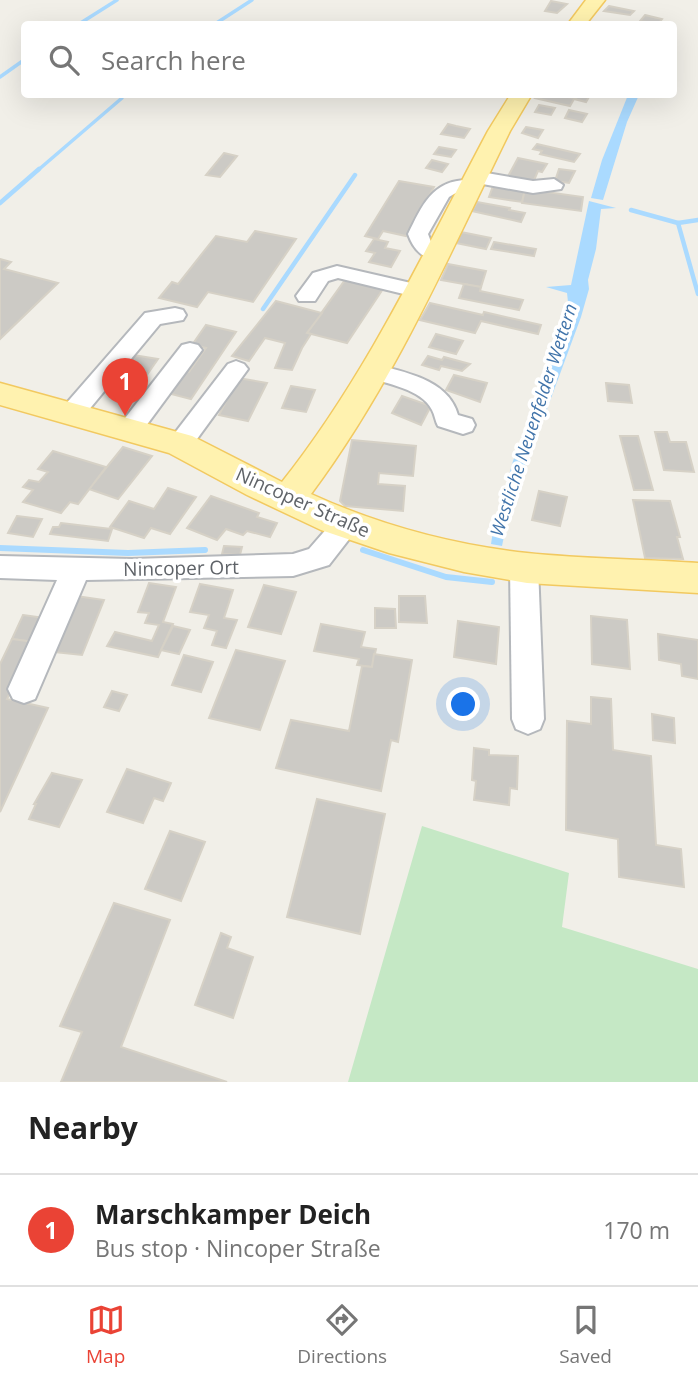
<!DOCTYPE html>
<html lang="en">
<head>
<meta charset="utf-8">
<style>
	body { margin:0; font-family:"Open Sans",sans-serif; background:#f6f6f6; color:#222 }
	.you { position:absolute; left:464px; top:705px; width:24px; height:24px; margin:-18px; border:5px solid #fff; border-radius:50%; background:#1a73e8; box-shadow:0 0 0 10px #1a73e833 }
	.badge { display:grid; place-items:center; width:46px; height:46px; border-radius:50%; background:#ea4335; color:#fff; font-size:23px; font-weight:700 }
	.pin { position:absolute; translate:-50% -58px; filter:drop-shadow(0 2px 4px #0008) }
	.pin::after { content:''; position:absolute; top:37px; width:24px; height:21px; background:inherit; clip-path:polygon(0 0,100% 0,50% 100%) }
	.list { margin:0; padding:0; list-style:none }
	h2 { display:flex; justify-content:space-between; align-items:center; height:91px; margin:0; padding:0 28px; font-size:30px }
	h2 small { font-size:23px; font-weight:400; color:#767676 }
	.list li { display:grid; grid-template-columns:46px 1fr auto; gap:21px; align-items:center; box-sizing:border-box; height:112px; padding:0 28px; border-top:2px solid #e0e0e0 }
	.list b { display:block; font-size:26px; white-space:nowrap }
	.list p { margin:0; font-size:23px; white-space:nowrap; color:#767676 }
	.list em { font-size:23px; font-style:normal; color:#767676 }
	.icon { flex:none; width:38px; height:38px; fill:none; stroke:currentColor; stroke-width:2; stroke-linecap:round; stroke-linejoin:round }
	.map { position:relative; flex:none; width:698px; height:1082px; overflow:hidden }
	.search { position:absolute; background:#fff; box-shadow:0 7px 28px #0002; left:21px; right:21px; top:21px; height:77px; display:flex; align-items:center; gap:18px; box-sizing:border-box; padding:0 24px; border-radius:7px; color:#767676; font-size:26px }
	.sheet { height:203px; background:#fff }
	nav { display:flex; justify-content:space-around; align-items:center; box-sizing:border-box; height:98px; border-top:2px solid #e0e0e0; background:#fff; font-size:19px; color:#767676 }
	nav a { display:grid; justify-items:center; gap:4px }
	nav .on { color:#ea4335 }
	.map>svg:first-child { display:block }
	.green { fill:#c5e8c5 }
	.water { fill:#aadaff }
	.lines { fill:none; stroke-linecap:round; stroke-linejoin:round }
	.stream-far2 { stroke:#aadaff; stroke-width:3.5 }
	.stream-far1 { stroke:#aadaff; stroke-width:4.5 }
	.stream { stroke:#aadaff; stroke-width:6 }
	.building { fill:#cccac5; stroke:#d6d1c6; stroke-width:2 }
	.minor-casing { stroke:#b5b8bc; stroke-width:4 }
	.major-casing { stroke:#f2c960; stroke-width:3 }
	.minor { fill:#fff; fill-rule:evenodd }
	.major { fill:#fff2af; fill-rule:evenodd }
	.labels { text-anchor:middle; stroke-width:7; stroke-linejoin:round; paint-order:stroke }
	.far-water-label { font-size:18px; font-style:italic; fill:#4174aa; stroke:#fff }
	.street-label { font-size:19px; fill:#5f6368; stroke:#fff }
</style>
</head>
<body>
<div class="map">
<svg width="698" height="1082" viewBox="0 0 698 1082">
	<rect width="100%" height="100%" fill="#f1efe8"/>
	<path class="green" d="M422,826L569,873L562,927L698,969V1082H348Z"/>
	<g class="water">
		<path d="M628,95H639L627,122L603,200L591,198L602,160Z"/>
		<path d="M589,201L616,208L601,209L596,249L588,280L589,289L581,317L509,512L502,546L491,544L493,531L513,461L554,352L568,302L567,293L546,287L571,285Z"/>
	</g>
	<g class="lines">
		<g class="stream-far2">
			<path d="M79,24L117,0"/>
			<path d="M215,24L252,0"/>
			<path d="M0,77L24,60"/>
			<path d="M37,171L122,98"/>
		</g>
		<g class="stream-far1">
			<path d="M0,203L39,169"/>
			<path d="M631,210L678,223L698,294"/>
			<path d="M678,223L698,220"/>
			<path d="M263,309L355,175"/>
		</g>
		<g class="stream">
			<path d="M0,548L128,553L205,550"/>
			<path d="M363,550L446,577L492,582"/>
		</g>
	</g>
	<g class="building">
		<path d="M551,1L567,4L557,13L545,11Z"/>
		<path d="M609,6L634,11L630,15L604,11Z"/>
		<path d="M645,15L662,19L658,24L640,21Z"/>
		<path d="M538,94L576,98L578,95L589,97L586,102L574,99L570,106L535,98Z"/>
		<path d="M539,105L555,108L551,115L535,112Z"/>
		<path d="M569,110L587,114L582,122L565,118Z"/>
		<path d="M448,124L456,126L470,129L464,138L441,134Z"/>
		<path d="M526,127L543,130L538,138L522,133Z"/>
		<path d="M537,144L580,154L574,162L540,154L542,151L533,149Z"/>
		<path d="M439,147L456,150L451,157L434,154Z"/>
		<path d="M224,153L237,156L220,177L206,175Z"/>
		<path d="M518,158L547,164L542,172L538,171L532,185L506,180Z"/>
		<path d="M432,160L448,164L442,172L426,168Z"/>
		<path d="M559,169L575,171L569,183L555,181Z"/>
		<path d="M399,181L434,187L406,236L383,231L378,239L365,236Z"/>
		<path d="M493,186L525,190L522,202L489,197Z"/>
		<path d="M525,189L583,197L581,211L522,203Z"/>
		<path d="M477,202L510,208L509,210L525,213L521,222L472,211Z"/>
		<path d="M255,231L296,239L253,302L208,292L197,307L159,298L172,282L178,284L216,236L247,242Z"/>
		<path d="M461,232L491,238L486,249L456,243Z"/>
		<path d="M374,239L388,242L385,248L400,251L391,267L369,262L375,253L366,251Z"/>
		<path d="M494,242L536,249L534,256L491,249Z"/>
		<path d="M0,259L11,262L4,269L58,283L0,339Z"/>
		<path d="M448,264L486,271L481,287L441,280Z"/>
		<path d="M345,280L383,289L347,343L307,333Z"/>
		<path d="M464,284L481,287L480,291L523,300L519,310L459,298Z"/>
		<path d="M276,301L322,313L307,333L311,334L302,348L292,370L275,368L285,343L265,338L249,361L232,356Z"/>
		<path d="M430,303L483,315L484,312L541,325L538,334L481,321L475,333L420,320Z"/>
		<path d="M206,325L236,332L191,399L171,394L176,387L169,385L179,370L189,372L206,348L192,345Z"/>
		<path d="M436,334L463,341L456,354L429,347Z"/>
		<path d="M127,354L158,359L142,382L111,375Z"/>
		<path d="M428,356L442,360L444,357L470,364L462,371L441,366L439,370L422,365Z"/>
		<path d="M454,375L487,383L480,402L446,390Z"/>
		<path d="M238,378L267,383L248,421L219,415Z"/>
		<path d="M606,383L629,385L632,403L608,401Z"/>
		<path d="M291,386L315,390L306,412L282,408Z"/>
		<path d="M402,396L431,406L421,425L392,413Z"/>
		<path d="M655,432H667L670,442H686L694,472L664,470Z"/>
		<path d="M620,436H638L653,490H634Z"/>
		<path d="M352,440L416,446L413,476L379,473L378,484L405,486L403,511L345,506L340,501Z"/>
		<path d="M123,447L152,456L118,499L89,489Z"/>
		<path d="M53,451L106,467L78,504L70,502L61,513L23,502L33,490L23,487L29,480L39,482L48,472L38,469Z"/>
		<path d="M168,488L196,497L170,534L151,528L144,538L110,527L129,501L154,509Z"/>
		<path d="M539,491L567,497L560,526L532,520Z"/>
		<path d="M211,496L259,513L257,517L277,523L270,537L247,531L243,535L226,529L217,540L187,528Z"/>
		<path d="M633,500L670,501L680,537H677L683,559L645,558Z"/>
		<path d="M17,516L42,519L33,537L8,533Z"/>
		<path d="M61,523L112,529L108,541L50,534L53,527H59Z"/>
		<path d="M224,546L242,547L240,555L222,554Z"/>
		<path d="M149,583L176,587L163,622L173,624L158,657L107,646L115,632L152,641L159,625L145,623L149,613L138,612Z"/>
		<path d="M200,584L233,590L224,618L237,620L226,648L212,645L217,631L204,628L209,615L190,612Z"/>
		<path d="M264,585L296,592L281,634L248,627Z"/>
		<path d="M76,596L104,600L82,655L53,652Z"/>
		<path d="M399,596H425L427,623L399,622Z"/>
		<path d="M375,608L395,609L396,628H375Z"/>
		<path d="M23,615L45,618L34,642L12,639Z"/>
		<path d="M591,616L627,620L630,669L592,664Z"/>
		<path d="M458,621L499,627L496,664L454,657Z"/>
		<path d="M321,624L365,632L361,647L376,649L372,667L357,665L359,659L314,651Z"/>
		<path d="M173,626L190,630L179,654L161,650Z"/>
		<path d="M658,634L698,640V679L682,676L681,664L659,660Z"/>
		<path d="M12,639L34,642L7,699L48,708L0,812V664Z"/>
		<path d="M236,650L285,661L260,730L209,718Z"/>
		<path d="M374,654L412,660L398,742L391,740L381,791L276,768L291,720L349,731L362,666L372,667Z"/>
		<path d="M184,655L213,662L201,692L172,685Z"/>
		<path d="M112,691L127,695L119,711L104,707Z"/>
		<path d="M591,697L611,699L613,750L651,756L656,845L681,849L684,887L619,877L618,839L566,830L567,721L591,724Z"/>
		<path d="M652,714L674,718L675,743L653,740Z"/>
		<path d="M474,748L489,750V755L518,756L517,789L510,788L509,805L474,800L476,781L472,780Z"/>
		<path d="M127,769L171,783L163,801L154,798L143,823L107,812Z"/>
		<path d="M52,773L82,780L59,827L29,819L36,804H34Z"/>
		<path d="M317,799L385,814L360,934L287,917Z"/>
		<path d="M170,831L205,842L181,901L145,889Z"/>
		<path d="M114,903L170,920L121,1047L227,1082H61L82,1032L60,1026Z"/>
		<path d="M221,933L231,937L227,948L253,957L233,1018L195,1005Z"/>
	</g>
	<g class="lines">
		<defs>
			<g id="minor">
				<path d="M475,171L533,181L554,179L563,185L561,189L533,193L477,183L479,186L477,190L459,191L449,197L428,234L431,242L445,254L442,258C425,263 413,249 408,234C422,206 432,180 468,180L466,177L468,173Z"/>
				<path d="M337,266L424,286L427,291L424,296L416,297L338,278L328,281L315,301H299L296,296L313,273Z"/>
				<path d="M175,308L183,310L186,315L183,320L160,324L82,418L73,420L64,418L61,412L64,406L145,313Z"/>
				<path d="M190,343L198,345L202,350L140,434L131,437L122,434L118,428L122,422L182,345Z"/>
				<path d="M236,361L244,364L248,369L189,450L180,453L171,450L167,444L171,438L228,364Z"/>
				<path d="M373,364C404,372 448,379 458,415L472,419L475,425L472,431L463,434L438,426C435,421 435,415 432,410C422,389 385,383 365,377L361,372L365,367Z"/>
				<path d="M346,514L356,518L360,525L329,565L293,576L86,580L35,699L24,703L13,699L8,689L57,580L0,578V556L132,559L293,554L309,549L336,518Z"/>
				<path d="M524,556L534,559L538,567L544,719L540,729L528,734L516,729L512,719L510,567L514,559Z"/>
			</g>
			<g id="major">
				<path d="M586,0H605L586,24H568Z"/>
				<path d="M511,94H532L510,131C449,255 394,383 311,494C379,525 453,545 527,553C583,559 641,559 698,563V593L527,583L464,572L389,553L321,530L247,495L169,453L0,405V383L192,436L282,482C367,375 424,251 488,131Z"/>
			</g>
		</defs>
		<use href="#minor" class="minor-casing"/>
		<use href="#major" class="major-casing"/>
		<use href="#minor" class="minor"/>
		<use href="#major" class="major"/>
	</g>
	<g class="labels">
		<g class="far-water-label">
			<text transform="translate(534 420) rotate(-72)" y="6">Westliche Neuenfelder Wettern</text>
		</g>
		<g class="street-label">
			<text transform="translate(303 502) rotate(24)" y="7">Nincoper Straße</text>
			<text transform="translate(181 568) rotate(-1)" y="7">Nincoper Ort</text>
		</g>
	</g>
</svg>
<div class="you"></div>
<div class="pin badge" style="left:125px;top:416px">1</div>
<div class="search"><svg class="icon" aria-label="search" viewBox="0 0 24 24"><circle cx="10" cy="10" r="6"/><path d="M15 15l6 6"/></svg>Search here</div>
</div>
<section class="sheet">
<h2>Nearby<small></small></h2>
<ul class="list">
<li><span class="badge">1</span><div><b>Marschkamper Deich</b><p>Bus stop · Nincoper Straße</p></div><em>170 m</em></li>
</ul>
</section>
<nav>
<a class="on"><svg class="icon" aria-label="map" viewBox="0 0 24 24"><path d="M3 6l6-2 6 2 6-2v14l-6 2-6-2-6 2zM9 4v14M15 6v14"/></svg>Map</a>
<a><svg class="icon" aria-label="directions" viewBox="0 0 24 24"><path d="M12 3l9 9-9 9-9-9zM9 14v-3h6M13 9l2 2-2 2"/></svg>Directions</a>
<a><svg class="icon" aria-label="saved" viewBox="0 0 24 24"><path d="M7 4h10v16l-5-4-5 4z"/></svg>Saved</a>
</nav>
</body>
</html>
